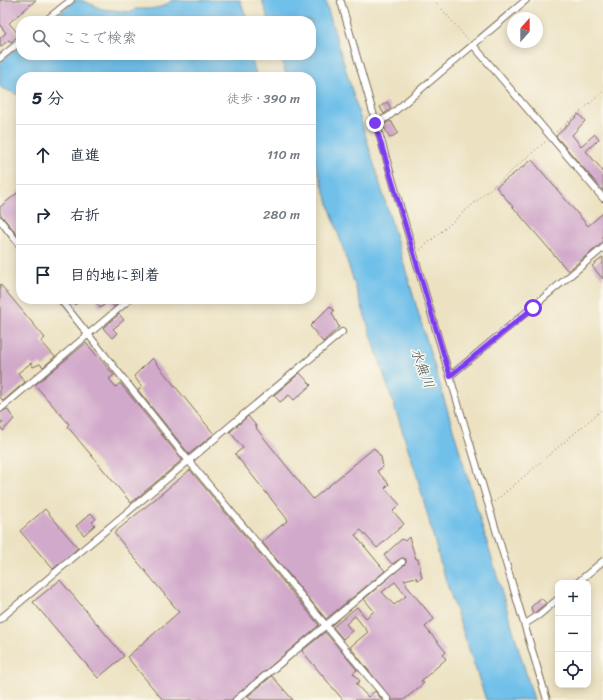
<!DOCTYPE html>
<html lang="ja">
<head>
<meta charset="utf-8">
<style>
	body { margin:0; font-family:Sriracha,"Klee One",sans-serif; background:#f6f6f7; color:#1f2937 }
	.controls { position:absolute; right:12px; bottom:12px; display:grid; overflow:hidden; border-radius:8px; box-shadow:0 2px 10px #0003 }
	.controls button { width:36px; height:36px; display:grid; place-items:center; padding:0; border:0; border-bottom:1px solid #e0e1e3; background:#fff; color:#1f2937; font:20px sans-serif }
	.compass { position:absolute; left:507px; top:12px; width:36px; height:36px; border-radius:50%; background:#fff; box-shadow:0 2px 10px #0003; rotate:21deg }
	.stop { position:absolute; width:12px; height:12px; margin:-9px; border:3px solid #7c3aed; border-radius:50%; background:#fff }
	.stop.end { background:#7c3aed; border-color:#fff; box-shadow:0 1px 4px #0008 }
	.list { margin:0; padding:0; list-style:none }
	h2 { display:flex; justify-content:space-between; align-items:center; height:52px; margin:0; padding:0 16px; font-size:17px }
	h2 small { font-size:13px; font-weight:400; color:#747a83 }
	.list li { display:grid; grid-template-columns:26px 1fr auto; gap:12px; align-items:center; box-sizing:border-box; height:60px; padding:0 16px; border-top:1px solid #e0e1e3 }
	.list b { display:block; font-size:15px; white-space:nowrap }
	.list em { font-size:13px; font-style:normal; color:#747a83 }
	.icon { flex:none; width:22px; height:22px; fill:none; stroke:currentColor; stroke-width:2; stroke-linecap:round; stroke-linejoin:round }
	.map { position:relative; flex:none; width:603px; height:700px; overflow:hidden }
	.search { position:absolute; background:#fff; box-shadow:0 2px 10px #0003; left:16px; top:16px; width:300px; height:44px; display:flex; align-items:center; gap:10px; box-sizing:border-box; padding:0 14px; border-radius:16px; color:#747a83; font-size:15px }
	.panel { position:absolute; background:#fff; box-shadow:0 2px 10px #0003; left:16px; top:72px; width:300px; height:232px; border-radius:16px }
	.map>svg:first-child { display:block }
	.water { fill:#6fc0ea; stroke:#557584 }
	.building { fill:#d1a9ca; fill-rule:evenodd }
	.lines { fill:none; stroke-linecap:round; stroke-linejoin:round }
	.minor-casing { stroke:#796a57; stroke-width:8 }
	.path { stroke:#796a57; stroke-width:1; stroke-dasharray:1 3; stroke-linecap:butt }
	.minor { stroke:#fff; stroke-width:6 }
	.route { stroke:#7c3aed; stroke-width:5 }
	.labels { text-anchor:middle; stroke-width:3; stroke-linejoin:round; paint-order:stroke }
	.water-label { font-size:14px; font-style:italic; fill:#4b575b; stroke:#fbf7ec }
</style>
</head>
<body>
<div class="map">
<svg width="603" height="700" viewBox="0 0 603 700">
	<rect width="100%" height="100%" fill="#fbf7ec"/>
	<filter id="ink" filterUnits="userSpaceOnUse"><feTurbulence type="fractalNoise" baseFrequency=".025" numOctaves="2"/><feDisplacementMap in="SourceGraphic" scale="8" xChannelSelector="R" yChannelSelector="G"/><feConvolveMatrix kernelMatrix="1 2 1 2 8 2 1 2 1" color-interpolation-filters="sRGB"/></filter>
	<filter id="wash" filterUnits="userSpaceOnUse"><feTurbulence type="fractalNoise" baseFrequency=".012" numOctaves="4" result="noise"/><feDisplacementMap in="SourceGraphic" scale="16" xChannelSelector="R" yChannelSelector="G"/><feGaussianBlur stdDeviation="0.9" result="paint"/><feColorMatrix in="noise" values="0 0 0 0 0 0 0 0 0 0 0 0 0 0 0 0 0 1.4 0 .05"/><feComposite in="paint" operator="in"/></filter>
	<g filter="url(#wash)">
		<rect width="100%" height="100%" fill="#ece2c2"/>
		<g class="water">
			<path d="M76,0H81L102,9L132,12L135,9C148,9 162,10 172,0H240L248,21H50Z"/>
			<path d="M262,0H325L534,700H486L442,569L417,476L311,150V77H287L280,55H311V21H269Z"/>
			<path d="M21,45V55H250L257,77H21V96L0,87V62Z"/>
		</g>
		<g id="blocks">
			<g class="building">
				<path d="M0,0H36L9,23L19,35L11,42L9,40L0,47V38L6,33L0,25Z"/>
				<path d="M387,102L391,108L384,114L380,107Z"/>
				<path d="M579,114L585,121L572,135L581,146L595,134L599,139L586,151L603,171V191L556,136Z"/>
				<path d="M391,121L398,133L390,138L383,125Z"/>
				<path d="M532,160L588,226L603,213V242L568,271L496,187Z"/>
				<path d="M21,190V239L0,214V207Z"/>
				<path d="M603,257V279L592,266Z"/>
				<path d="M0,284L45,338L41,341L55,357L43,367L40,364L33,367L31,363L18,373L25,382L3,401L0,397Z"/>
				<path d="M70,299H82L75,305Z"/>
				<path d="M101,299H116L119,302L114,307L109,301L100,308L96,302Z"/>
				<path d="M330,306L334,311L332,313L339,327L323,342L310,326Z"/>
				<path d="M119,314L124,320L113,329L117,333L112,338L103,328Z"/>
				<path d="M86,343L114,375L109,379L116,387L120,383L182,460L131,503L67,426L69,424L35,385Z"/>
				<path d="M152,358L214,434L189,454L138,390L142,387L134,376Z"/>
				<path d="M300,373L311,385L294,400L289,395L280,402L274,395Z"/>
				<path d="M7,409L14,419L3,431L0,426L3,423L0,420V413Z"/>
				<path d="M248,416L257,427L256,428L313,499L374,448L381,457L383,467L377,471L389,484L385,488L400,505L393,511L404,524L377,548L361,530L355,535L385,571L326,619L262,542L288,520L235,454L243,448L230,432Z"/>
				<path d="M190,470L319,625L231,700H163L127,657L179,612L114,533Z"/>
				<path d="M45,509L78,548L53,569L20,531Z"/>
				<path d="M91,513L96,519L92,522L95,525L84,535L76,526Z"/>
				<path d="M409,537L416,559H418L422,578L417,580L416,577L404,580L407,584L406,585L434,619L425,627L446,652L443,655L446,659L421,681L424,683L404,700H392L350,647L368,632L355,616L346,624L352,631L343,639L333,627L357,607L366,618L374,611L364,599L406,563V559L402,558L392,564L384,555L402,539L405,541ZM395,582L406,596L394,605L382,592Z"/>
				<path d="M60,580L124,656L98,678L33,602Z"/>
				<path d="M541,598L546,603L533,614L531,607Z"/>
				<path d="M325,632L357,670L353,673L360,681L356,684L368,697L375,691L382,700H343L302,651Z"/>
				<path d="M272,676L293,700H251L248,696Z"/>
			</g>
		</g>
	</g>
	<g filter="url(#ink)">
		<use href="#blocks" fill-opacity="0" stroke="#796a57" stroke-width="1"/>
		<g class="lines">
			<defs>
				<g id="minor">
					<path d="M341,2L438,337L547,700"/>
					<path d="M45,21L71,0"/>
					<path d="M473,45L603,198"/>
					<path d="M0,58L21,41"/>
					<path d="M375,123L388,117L526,0"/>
					<path d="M0,220L21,247"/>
					<path d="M60,299L188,460L388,700"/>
					<path d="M450,376L603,248"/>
					<path d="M0,409L130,299"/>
					<path d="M577,583L603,561"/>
					<path d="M0,619L342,332"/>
					<path d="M525,624L539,615L558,599"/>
					<path d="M236,700L402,562"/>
				</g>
			</defs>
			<use href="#minor" class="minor-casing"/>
			<g class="path">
				<path d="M434,0L468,40"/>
				<path d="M556,132L603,92"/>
				<path d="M420,250L546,141"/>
				<path d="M494,502L603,409"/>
			</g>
			<use href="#minor" class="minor"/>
		</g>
	</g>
	<g class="lines" filter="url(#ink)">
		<path class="route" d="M375,123L450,376L533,308"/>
	</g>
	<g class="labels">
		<g class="water-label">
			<text transform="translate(423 368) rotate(69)" y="5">水無川</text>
		</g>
	</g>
</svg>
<div class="controls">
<button>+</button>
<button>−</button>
<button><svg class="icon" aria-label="locate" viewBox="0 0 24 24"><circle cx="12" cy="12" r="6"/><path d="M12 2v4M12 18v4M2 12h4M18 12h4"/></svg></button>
</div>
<svg class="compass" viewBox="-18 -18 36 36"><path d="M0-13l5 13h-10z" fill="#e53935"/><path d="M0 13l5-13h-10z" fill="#747a83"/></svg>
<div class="stop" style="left:533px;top:308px"></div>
<div class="stop end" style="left:375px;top:123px"></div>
<div class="search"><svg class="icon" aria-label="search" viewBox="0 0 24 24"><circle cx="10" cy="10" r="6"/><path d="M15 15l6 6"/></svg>ここで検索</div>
<section class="panel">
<h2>5 分<small>徒歩 · 390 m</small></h2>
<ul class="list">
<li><svg class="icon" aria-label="ahead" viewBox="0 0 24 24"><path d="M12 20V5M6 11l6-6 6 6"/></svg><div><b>直進</b></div><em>110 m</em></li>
<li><svg class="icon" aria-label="right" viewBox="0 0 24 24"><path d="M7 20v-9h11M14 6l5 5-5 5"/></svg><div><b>右折</b></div><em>280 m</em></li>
<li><svg class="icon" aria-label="arrive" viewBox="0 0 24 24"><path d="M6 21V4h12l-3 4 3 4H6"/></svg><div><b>目的地に到着</b></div></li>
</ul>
</section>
</div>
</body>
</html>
